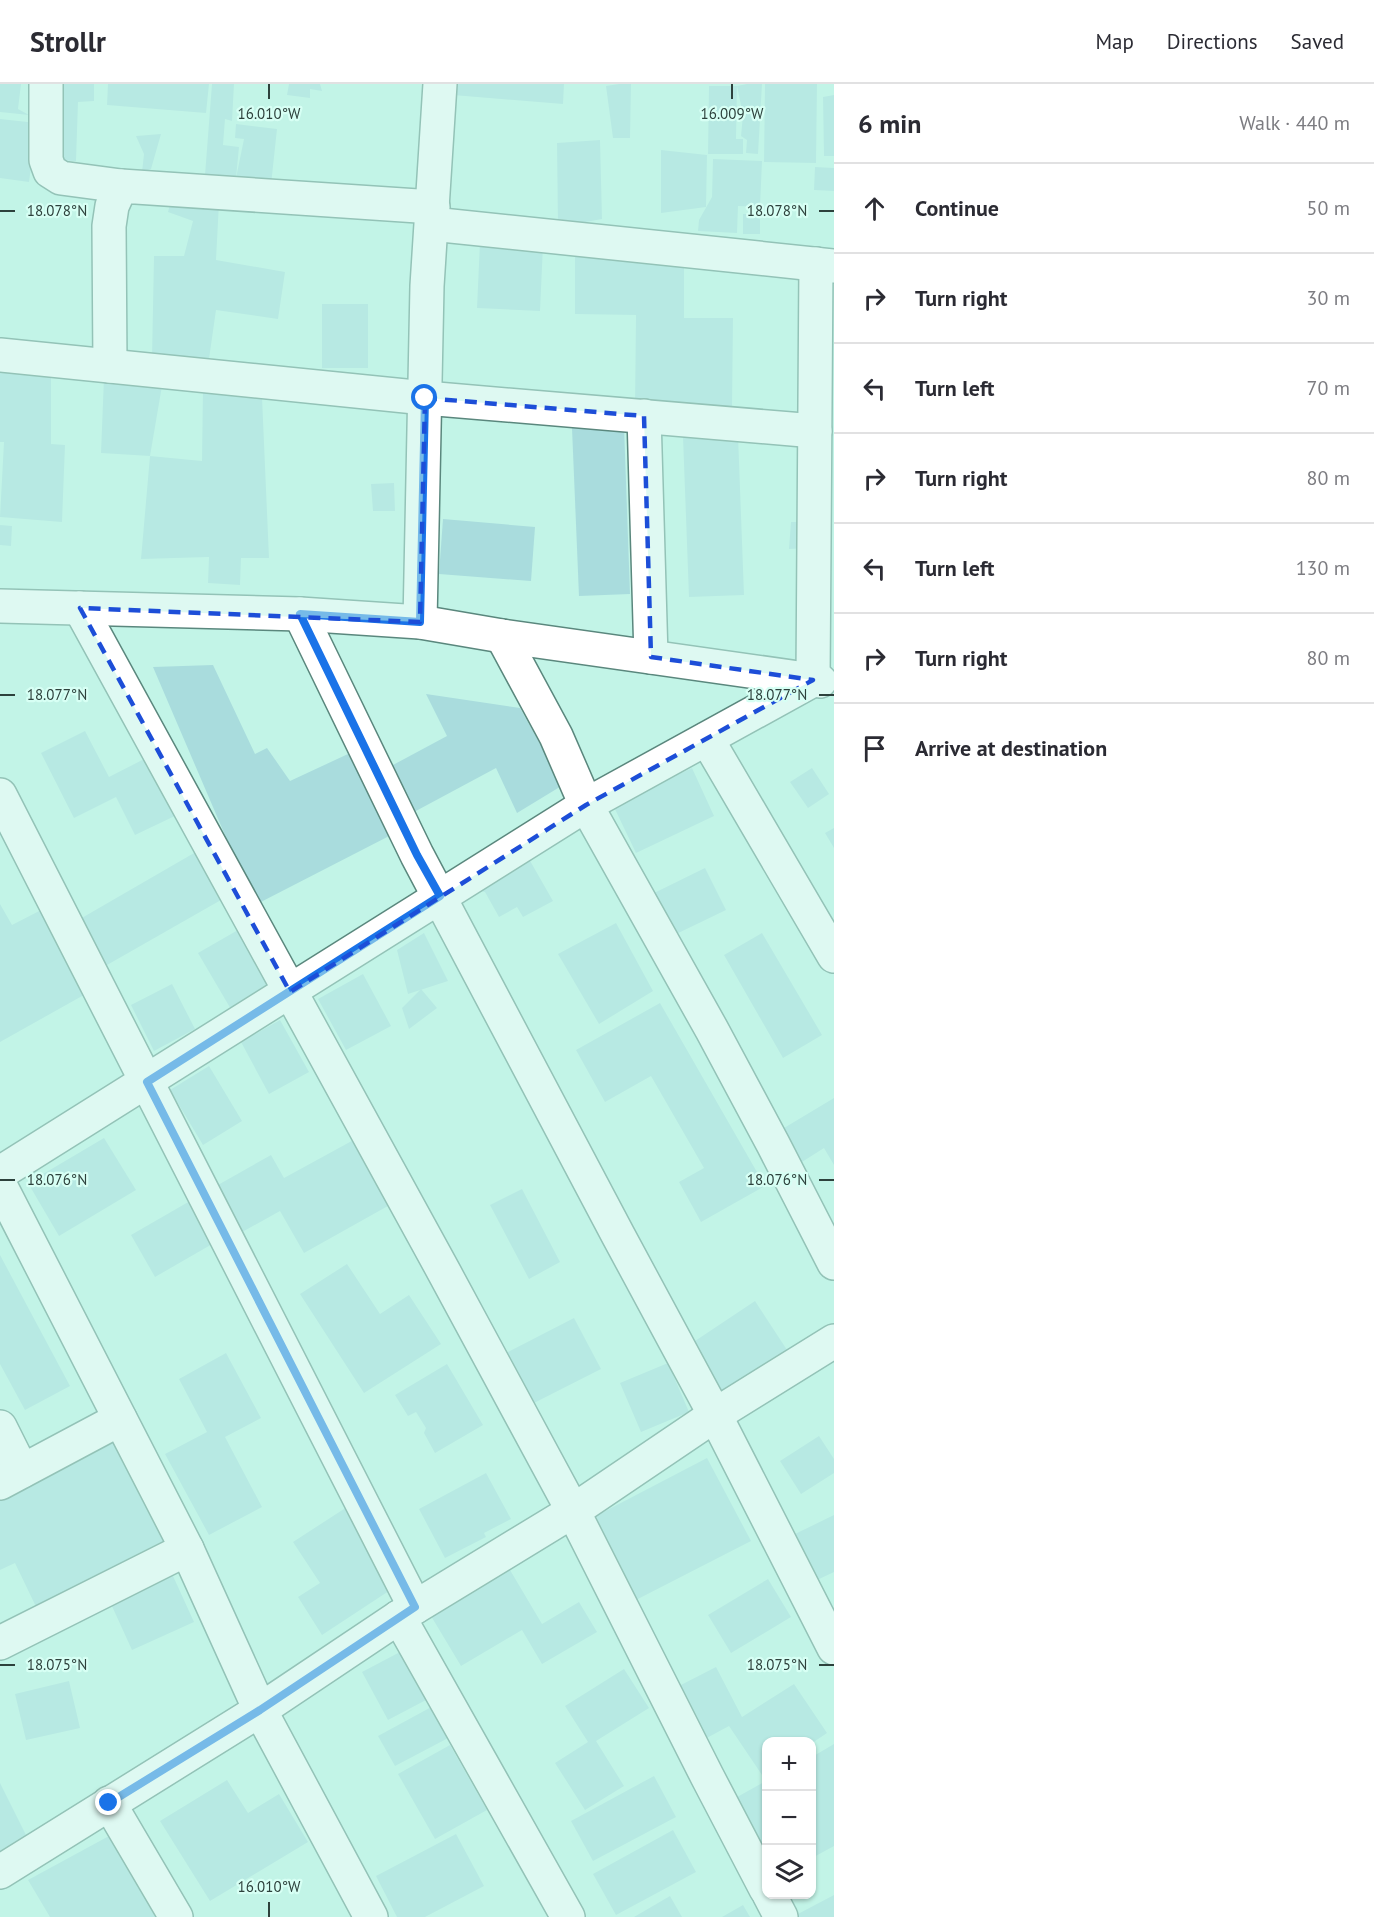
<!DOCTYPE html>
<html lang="en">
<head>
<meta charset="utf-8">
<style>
	body { margin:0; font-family:"PT Sans",sans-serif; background:#f7f7f7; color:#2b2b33 }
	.controls { position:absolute; right:18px; bottom:18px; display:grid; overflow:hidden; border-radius:12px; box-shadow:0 2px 4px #0004 }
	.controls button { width:54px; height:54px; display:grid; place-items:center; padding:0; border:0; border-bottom:2px solid #e1e1e2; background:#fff; color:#2b2b33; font:30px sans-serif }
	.stop { position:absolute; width:18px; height:18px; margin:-14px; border:4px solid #1a73e8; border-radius:50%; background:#fff }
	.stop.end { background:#1a73e8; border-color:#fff; box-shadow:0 2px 6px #0008 }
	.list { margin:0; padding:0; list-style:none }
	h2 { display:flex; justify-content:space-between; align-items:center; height:78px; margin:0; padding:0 24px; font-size:26px }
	h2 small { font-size:20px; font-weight:400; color:#7c7c81 }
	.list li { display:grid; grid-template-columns:39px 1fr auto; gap:18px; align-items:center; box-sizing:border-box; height:90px; padding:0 24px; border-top:2px solid #e1e1e2 }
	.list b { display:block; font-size:22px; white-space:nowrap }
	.list em { font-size:20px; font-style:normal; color:#7c7c81 }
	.icon { flex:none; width:33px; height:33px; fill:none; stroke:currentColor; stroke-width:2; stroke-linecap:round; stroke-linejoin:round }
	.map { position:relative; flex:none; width:834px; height:1833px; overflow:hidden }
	header { display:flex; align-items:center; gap:36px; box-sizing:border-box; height:84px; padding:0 30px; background:#fff; border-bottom:2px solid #e1e1e2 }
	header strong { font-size:28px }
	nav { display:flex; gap:33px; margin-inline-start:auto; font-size:21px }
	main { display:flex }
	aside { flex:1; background:#fff }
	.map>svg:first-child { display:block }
	.building { fill:#a9dcdd }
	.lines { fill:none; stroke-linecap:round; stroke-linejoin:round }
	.minor-casing { stroke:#5a877d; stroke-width:36 }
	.minor { stroke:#fff; stroke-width:33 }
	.route { stroke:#1a73e8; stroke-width:8 }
	.marked { fill:none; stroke:#1d4ed8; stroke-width:4.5; stroke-dasharray:12 8; stroke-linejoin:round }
	.ticks { fill:none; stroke:#2d413c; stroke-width:2 }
	.ticks-label { font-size:15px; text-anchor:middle; fill:#2d413c; stroke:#d7fff4; stroke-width:4.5; stroke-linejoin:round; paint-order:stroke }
</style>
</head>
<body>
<header>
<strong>Strollr</strong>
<nav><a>Map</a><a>Directions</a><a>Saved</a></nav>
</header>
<main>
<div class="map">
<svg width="834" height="1833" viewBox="0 0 834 1833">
	<rect width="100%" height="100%" fill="#c2f4e7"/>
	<g class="building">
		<path d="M0,0H21L18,25L29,31L0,28Z"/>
		<path d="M57,0H94V17L78,18L76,77L54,76Z"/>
		<path d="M108,0H209L206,29L107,21Z"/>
		<path d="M212,0H234L232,37L225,35L223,61L239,63L236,94L205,91Z"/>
		<path d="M289,0H320L322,7L310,5V14L287,11Z"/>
		<path d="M454,0H564L563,20L453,11Z"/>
		<path d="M619,0H631L630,54H613L606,2Z"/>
		<path d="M747,0H762L758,70L746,69L747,56L741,52L743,31L737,2L736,55H743V70H708L709,2H737Z"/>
		<path d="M765,0H817L816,79L764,78Z"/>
		<path d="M834,11V72H824L823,13Z"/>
		<path d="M0,35L37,39L29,98L0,94Z"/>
		<path d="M236,40L277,45L271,101L236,94L244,55L235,54Z"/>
		<path d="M161,50L151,85L142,88L144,70L136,52Z"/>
		<path d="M600,56L602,135L558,143L557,59Z"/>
		<path d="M661,66L707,71L706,123L661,129Z"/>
		<path d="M713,75L762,77L760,123L738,122L737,149L698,147L699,136L712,113Z"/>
		<path d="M815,83L834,84V107L814,106Z"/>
		<path d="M172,113L219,119L216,176L285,188L278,235L216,226L208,282L152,274L154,172H184L193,137L168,128Z"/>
		<rect x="743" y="130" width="17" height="20"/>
		<path d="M480,158L543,161L540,227L477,224Z"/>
		<path d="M575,166L684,167V234H733L732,324L635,323L636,231L575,230Z"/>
		<rect x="322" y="220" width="46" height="64"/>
		<path d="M0,278L51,284V360L65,361L62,438L0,433L4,358H0Z"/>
		<path d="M104,293L163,296L150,372L101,369Z"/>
		<path d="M203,304L262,313L269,474H241L240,501L208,499L209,473L141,475L150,372L202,377Z"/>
		<path d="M624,342L630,510L579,512L572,344Z"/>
		<path d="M738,351L744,511L689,513L683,353Z"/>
		<path d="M394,399L395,427H373L371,400Z"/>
		<path d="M443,435L535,443L531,497L439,490Z"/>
		<path d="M791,438H810L811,464L789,465Z"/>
		<path d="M0,441L12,442L11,462L0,461Z"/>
		<path d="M213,581L255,670L267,664L290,697L348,670L395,749L255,821L153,583Z"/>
		<path d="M426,610L520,624L563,701L517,729L496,684L414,728L393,681L447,652Z"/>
		<path d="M85,647L109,693L150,672L179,730L135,751L116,713L74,734L41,669Z"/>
		<path d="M692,684L714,732L636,769L613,721Z"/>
		<path d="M812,684L829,710L808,724L790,698Z"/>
		<path d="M834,744V764L825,749Z"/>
		<path d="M201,765L228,812L107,881L80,835Z"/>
		<path d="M529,775L553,817L523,833L517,823L499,833L485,808L472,805Z"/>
		<path d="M705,784L726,826L670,853L650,811Z"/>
		<path d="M0,820L12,841L45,824L91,907L0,958Z"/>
		<path d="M616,839L653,907L599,940L558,870Z"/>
		<path d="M238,846L272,904L232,927L198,869Z"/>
		<path d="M424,849L448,897L408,910L397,866Z"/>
		<path d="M762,849L822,951L783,974L724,871Z"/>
		<path d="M363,890L391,942L346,966L318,915Z"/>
		<path d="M172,900L195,945L154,967L131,921Z"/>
		<path d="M421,905L437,924L409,945L402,924Z"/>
		<path d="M660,919L765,1102L701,1138L679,1098L704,1084L651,992L605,1018L576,966Z"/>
		<path d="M280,936L309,988L269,1010L241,958Z"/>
		<path d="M209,982L242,1037L203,1061L170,1006Z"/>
		<path d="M834,1014V1081L824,1064L794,1083L774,1050Z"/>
		<path d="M359,1053L395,1118L304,1169L280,1127L235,1152L209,1106L271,1071L284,1094Z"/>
		<path d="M104,1054L136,1106L59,1152L28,1099Z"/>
		<path d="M522,1105L560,1178L529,1195L490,1121Z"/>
		<path d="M190,1117L214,1159L155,1193L131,1151Z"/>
		<path d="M0,1171L70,1302L25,1326L0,1280Z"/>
		<path d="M347,1180L380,1230L409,1211L441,1260L364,1309L300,1210Z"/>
		<path d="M755,1217L791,1272L725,1315L689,1261Z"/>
		<path d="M574,1234L601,1285L532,1320L506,1269Z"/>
		<path d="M226,1269L261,1334L225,1353L262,1423L209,1451L165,1370L207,1348L179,1295Z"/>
		<path d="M668,1279L689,1328L641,1348L620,1299Z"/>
		<path d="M447,1280L483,1341L435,1369L424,1349L426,1344L416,1328L408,1332L395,1311Z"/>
		<path d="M819,1352L834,1375V1389L801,1410L780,1377Z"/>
		<path d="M117,1353L166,1461L40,1531L15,1479L0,1486V1409Z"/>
		<path d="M707,1374L751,1457L632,1518L592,1434Z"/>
		<path d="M486,1389L511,1435L484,1449L486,1453L445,1474L419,1425Z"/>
		<path d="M347,1423L398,1501L322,1551L298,1513L320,1499L293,1458Z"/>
		<path d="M834,1431V1488L817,1496L795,1450Z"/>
		<path d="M510,1486L542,1540L579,1518L597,1548L542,1580L522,1546L461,1582L431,1532Z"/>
		<path d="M173,1492L194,1538L132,1566L111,1520Z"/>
		<path d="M768,1495L791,1533L731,1569L708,1531Z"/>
		<path d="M400,1568L426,1616L388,1636L362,1588Z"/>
		<path d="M716,1583L742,1633L794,1600L827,1649L812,1659V1658H766V1688L762,1691L729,1642L703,1656L675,1604Z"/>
		<path d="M624,1585L649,1624L596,1657L624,1702L585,1726L555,1679L588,1658L565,1622Z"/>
		<path d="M69,1597L80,1644L26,1656L15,1610Z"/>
		<path d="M435,1621L452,1652L395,1682L378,1652Z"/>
		<path d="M834,1660V1762L812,1774V1673Z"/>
		<path d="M450,1661L487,1726L435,1755L398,1690Z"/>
		<path d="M654,1692L676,1733L593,1777L571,1737Z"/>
		<path d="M227,1696L248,1729L279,1710L308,1758L210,1817L160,1737Z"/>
		<path d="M766,1697V1785L730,1717Z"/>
		<path d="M0,1699L27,1753L0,1775Z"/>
		<path d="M673,1746L696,1788L616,1831L593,1790Z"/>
		<path d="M456,1750L484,1802L425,1833H397L376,1792Z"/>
		<path d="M109,1752L159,1833H50L28,1796Z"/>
		<path d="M834,1811V1833H797L796,1831Z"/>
		<path d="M670,1812L682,1833H634Z"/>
		<path d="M743,1821L750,1833H722Z"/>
	</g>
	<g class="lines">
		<defs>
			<g id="minor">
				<path d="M46,0V76L50,87L61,94L121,102"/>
				<path d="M432,140L834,182"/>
				<path d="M0,271L425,314L815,347"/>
				<path d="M110,282L109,142L112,122L121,102L433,123"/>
				<path d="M644,332L651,573"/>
				<path d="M0,522L300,530L420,538L502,552L820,597"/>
				<path d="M80,524L444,1188L573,1427L707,1692L766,1805"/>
				<path d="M300,530L417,771L618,1151L715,1331L834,1564"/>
				<path d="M420,538L427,202L440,0"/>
				<path d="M502,552L556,652L586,721L712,946L773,1060L834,1179"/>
				<path d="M707,655L834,872"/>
				<path d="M0,711L415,1523"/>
				<path d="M0,1089L586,721L813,596L816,180"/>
				<path d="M0,1101L187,1465L260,1626L371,1833"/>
				<path d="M0,1343L22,1387"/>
				<path d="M0,1399L120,1335"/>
				<path d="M399,1533L568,1833"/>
				<path d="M0,1559L187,1465"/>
				<path d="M109,1719L176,1833"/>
				<path d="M0,1788L260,1626L399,1533L573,1427L715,1331L834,1257"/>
				<path d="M769,1810L781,1833"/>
			</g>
		</defs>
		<use href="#minor" class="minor-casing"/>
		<use href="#minor" class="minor"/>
	</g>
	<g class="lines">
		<path class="route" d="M109,1719L260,1626L415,1523L147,998L440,812L417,771L300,530L420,538L425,314"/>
	</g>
	<path d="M0 0H834V1833H0ZM425,314L644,332L651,573L813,596L586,721L290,908L80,524L420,538Z" fill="#c2f4e7" fill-opacity=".55" fill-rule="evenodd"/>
	<path class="marked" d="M425,314L644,332L651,573L813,596L586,721L290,908L80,524L420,538Z"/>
	<path class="ticks" d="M269,0V15M732,0V15M0,127H15M819,127H834M0,611H15M819,611H834M0,1096H15M819,1096H834M0,1581H15M819,1581H834M269,1818V1833"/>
	<g class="ticks-label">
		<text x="269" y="35">16.010°W</text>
		<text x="732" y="35">16.009°W</text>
		<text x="57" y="132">18.078°N</text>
		<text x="777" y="132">18.078°N</text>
		<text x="57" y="616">18.077°N</text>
		<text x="777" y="616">18.077°N</text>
		<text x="57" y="1101">18.076°N</text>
		<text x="777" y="1101">18.076°N</text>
		<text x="57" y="1586">18.075°N</text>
		<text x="777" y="1586">18.075°N</text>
		<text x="269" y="1808">16.010°W</text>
	</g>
</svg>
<div class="controls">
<button>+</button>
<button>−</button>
<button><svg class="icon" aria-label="layers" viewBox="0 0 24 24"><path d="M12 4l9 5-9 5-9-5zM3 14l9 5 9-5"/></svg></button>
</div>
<div class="stop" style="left:425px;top:314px"></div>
<div class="stop end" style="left:109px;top:1719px"></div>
</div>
<aside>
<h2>6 min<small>Walk · 440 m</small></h2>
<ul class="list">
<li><svg class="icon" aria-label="ahead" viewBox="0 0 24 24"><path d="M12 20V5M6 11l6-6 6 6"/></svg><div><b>Continue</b></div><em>50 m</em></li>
<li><svg class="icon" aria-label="right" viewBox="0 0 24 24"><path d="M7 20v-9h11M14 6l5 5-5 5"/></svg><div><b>Turn right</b></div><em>30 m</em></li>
<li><svg class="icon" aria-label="left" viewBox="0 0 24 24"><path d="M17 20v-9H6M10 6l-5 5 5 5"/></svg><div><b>Turn left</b></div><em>70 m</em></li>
<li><svg class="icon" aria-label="right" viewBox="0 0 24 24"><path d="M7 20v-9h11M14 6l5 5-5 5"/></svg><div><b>Turn right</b></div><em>80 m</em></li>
<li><svg class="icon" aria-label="left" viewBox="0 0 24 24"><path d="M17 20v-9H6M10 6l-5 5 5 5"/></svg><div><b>Turn left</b></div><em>130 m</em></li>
<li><svg class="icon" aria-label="right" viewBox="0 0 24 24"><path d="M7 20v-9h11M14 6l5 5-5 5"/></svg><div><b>Turn right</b></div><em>80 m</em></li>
<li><svg class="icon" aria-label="arrive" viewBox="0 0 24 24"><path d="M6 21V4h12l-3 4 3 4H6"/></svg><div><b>Arrive at destination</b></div></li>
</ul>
</aside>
</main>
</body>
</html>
